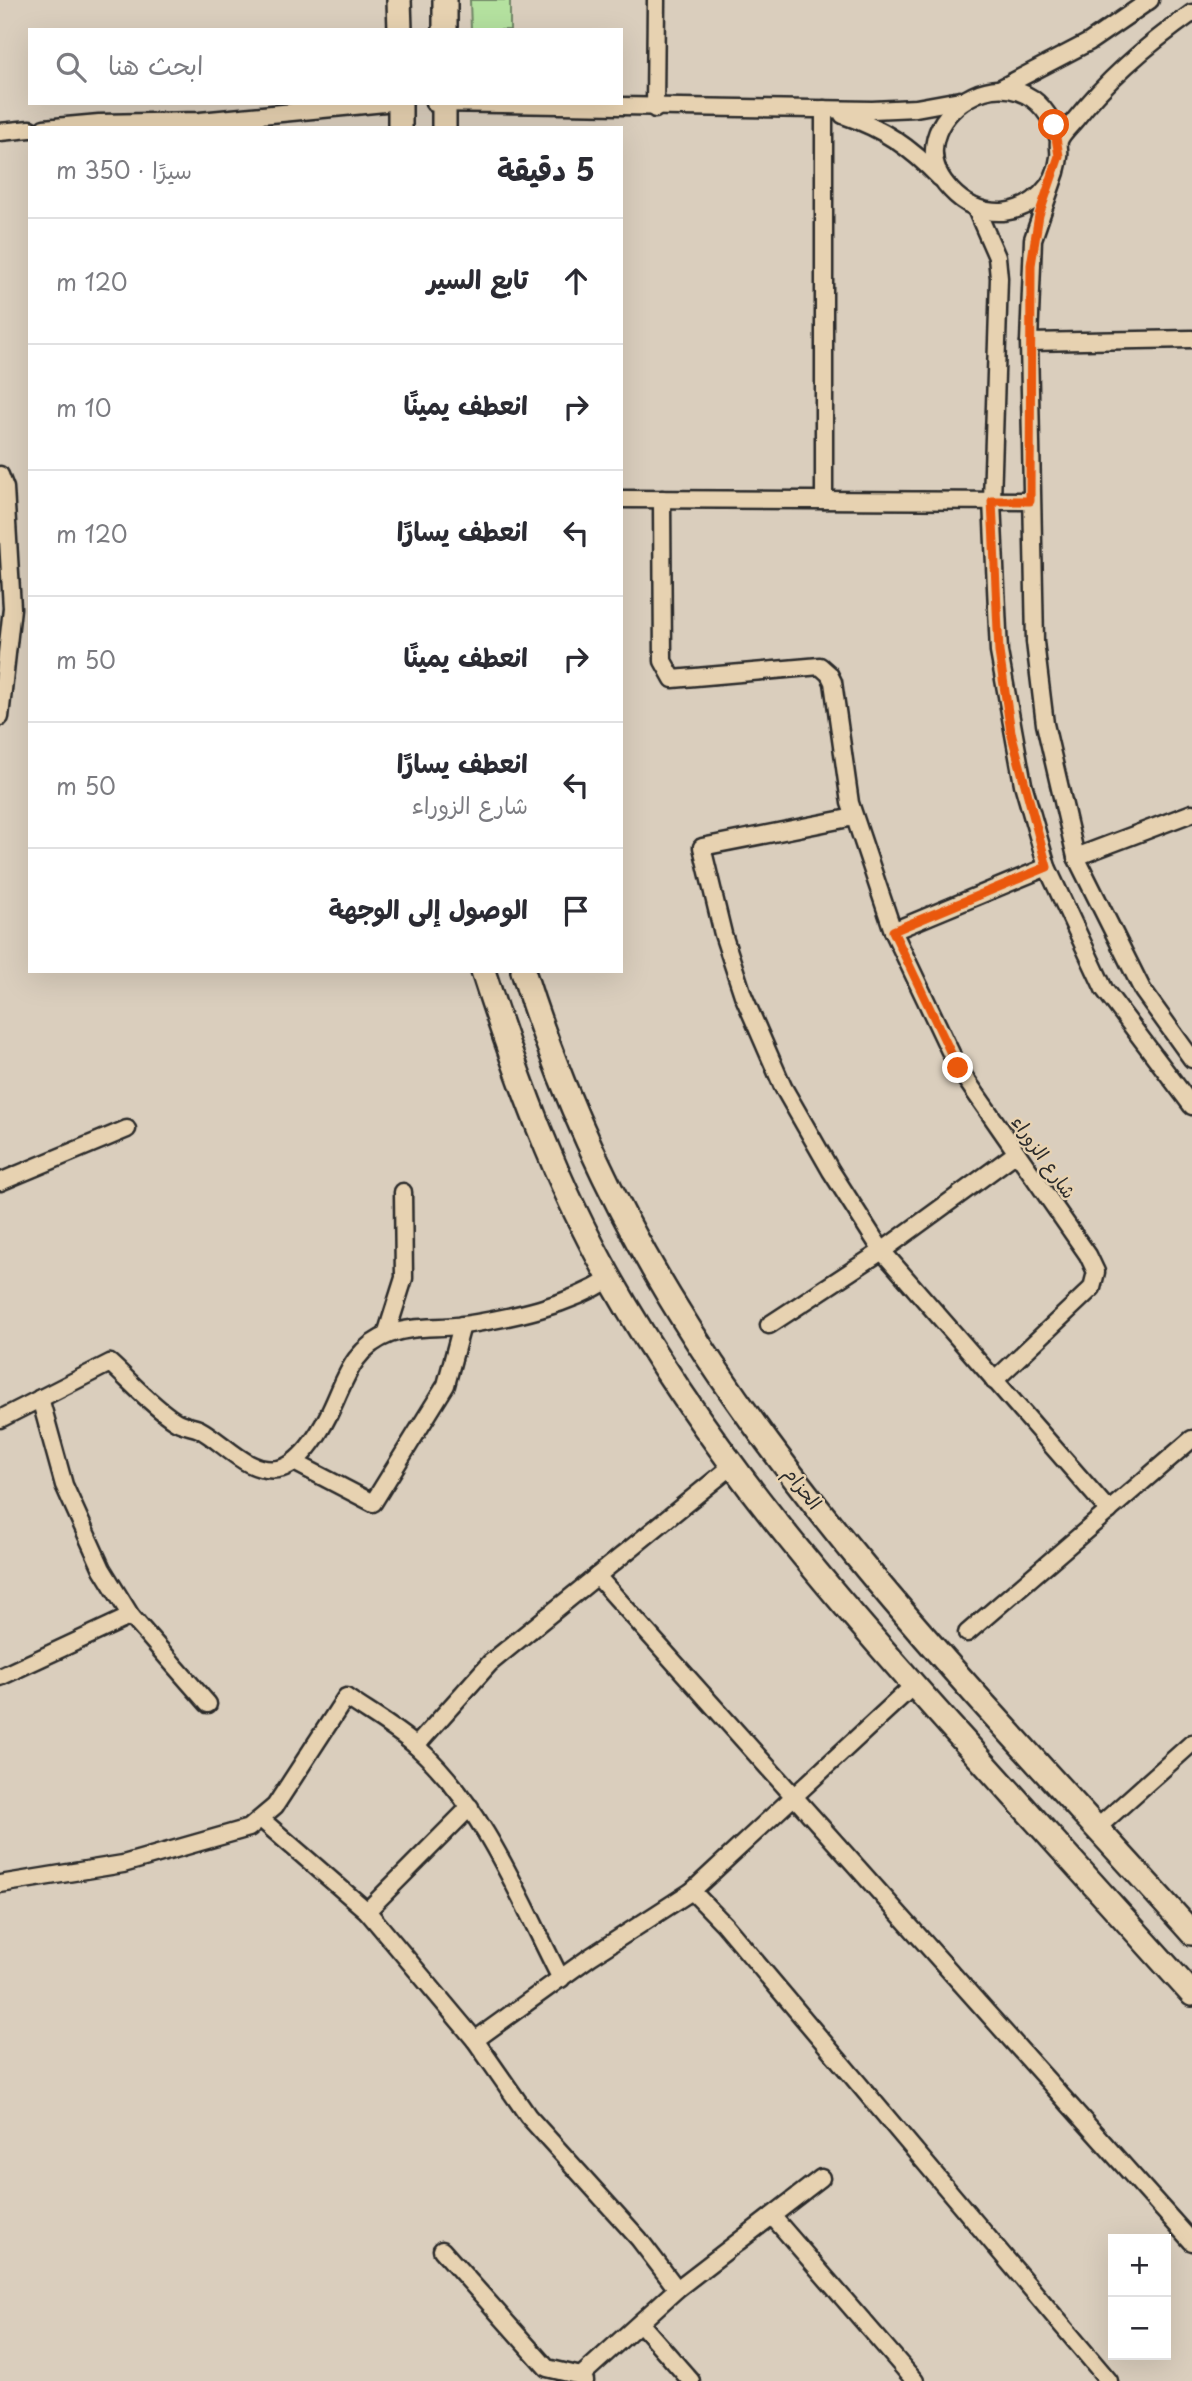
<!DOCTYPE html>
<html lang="ar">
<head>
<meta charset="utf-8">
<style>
	body { margin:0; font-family:"Playpen Sans","Playpen Sans Arabic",sans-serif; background:#f2f2f3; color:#2b2b33; direction:rtl }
	.controls { position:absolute; right:21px; bottom:21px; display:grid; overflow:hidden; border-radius:0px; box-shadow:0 7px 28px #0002 }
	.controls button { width:63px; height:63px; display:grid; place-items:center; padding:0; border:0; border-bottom:2px solid #e1e1e2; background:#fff; color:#2b2b33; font:35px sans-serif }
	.stop { position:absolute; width:21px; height:21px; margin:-16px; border:5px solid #ea580c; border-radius:50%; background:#fff }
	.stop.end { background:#ea580c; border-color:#fff; box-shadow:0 2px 7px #0008 }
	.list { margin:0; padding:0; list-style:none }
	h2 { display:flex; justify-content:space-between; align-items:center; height:91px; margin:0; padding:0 28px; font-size:30px }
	h2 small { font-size:23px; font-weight:400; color:#7c7c81 }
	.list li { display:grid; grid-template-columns:46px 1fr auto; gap:21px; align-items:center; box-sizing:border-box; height:126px; padding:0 28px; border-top:2px solid #e1e1e2 }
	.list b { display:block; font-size:26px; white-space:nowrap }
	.list p { margin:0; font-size:23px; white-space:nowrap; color:#7c7c81 }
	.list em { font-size:23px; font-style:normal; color:#7c7c81 }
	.icon { flex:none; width:38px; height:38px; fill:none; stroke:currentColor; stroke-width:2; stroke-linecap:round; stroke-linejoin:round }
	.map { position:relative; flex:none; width:1192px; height:2381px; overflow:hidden; direction:ltr }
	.search { position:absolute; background:#fff; box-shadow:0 7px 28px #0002; left:28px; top:28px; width:595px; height:77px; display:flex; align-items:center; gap:18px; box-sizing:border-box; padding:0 24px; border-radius:0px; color:#7c7c81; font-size:26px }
	.panel { position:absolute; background:#fff; box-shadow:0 7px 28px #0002; left:28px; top:126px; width:595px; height:847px; border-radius:0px; direction:rtl }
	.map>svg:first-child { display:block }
	.green { fill:#b4e19f; stroke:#708665; stroke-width:2 }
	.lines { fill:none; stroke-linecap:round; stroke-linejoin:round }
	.minor-casing { stroke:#2b2b2b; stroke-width:21 }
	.secondary-casing { stroke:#2b2b2b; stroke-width:28 }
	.minor { stroke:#e7d2b1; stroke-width:16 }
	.secondary { stroke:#e7d2b1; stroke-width:23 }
	.route { stroke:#ea580c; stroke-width:9 }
	.labels { text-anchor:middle; stroke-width:5; stroke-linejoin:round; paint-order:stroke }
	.street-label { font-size:19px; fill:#2b2b2b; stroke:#e7d2b1 }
</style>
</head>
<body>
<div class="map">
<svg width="1192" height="2381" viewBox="0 0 1192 2381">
	<rect width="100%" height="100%" fill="#dacebd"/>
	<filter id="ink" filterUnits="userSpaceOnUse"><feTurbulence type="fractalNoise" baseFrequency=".0143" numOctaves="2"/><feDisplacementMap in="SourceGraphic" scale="14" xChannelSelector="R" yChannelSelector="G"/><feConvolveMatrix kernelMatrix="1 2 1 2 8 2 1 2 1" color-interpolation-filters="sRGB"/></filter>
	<g filter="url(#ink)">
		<path class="green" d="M470,0H510V30H471Z"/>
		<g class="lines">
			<defs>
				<g id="minor">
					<path d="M1001,88L1089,42L1150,0"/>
					<path d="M434,103L872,110L916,108L960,100"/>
					<path d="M655,109L656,0"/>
					<path d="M843,115C884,129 910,147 940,178"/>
					<path d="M44,128L99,123L200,121L385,103"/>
					<path d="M0,132L30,129"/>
					<path d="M1059,140C1025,29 886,123 951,190C965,205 982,213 1003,212C1032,209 1056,186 1059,157C1060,152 1058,146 1059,141C1061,134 1070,126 1075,120C1108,78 1148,44 1192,13"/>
					<path d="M1056,172L1033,239L1029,342L1035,642L1045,724L1076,857L1143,991L1192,1059"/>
					<path d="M976,209L997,257L999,278L992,501L999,652L1023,784L1047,867L1104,989L1192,1106"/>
					<path d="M1029,342L1192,339"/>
					<path d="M0,475L5,488L12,608L0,717"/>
					<path d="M621,499L1030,501"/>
					<path d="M662,499L663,661L673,679L820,666L829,674L833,682L850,803L893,931L958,1068L1088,1255L1096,1272L1092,1288L994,1381"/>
					<path d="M824,500V109"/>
					<path d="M854,817L702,847L723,934L743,995L783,1087L831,1171L882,1251L1109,1511"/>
					<path d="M1076,857L1192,813"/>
					<path d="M893,931L1047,867"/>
					<path d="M0,1182L127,1129"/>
					<path d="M769,1325L882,1251L1015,1154"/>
					<path d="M386,1335L404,1278L403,1192"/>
					<path d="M40,1398L64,1485L102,1569L131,1616L208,1704"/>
					<path d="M0,1419L110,1363C131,1382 151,1405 174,1420C181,1425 191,1426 199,1429C224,1442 247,1474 278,1469C299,1466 319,1434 328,1416C345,1383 350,1349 390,1334C414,1325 439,1329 464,1325C514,1317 567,1306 610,1279"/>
					<path d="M294,1462L373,1503L446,1385L462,1325"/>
					<path d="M597,1576L1192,2242"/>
					<path d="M967,1633L1192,1439"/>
					<path d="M0,1677L131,1616"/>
					<path d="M416,1746L490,1663L732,1466"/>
					<path d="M262,1820L367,1911L475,2040L528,2116L639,2239L677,2289"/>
					<path d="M1097,1828L1192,1743"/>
					<path d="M0,1884L123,1864L249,1828L275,1806L346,1697C369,1713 396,1728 417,1747C485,1808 520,1899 561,1979"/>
					<path d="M692,1891L724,1924L1109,2381"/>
					<path d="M367,1911L470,1807"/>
					<path d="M475,2040L590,1957L692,1891L914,1685"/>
					<path d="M773,2217L915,2381"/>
					<path d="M442,2250L547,2368L581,2376"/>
					<path d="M641,2324L691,2381"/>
					<path d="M585,2381L581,2376L677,2289L821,2178"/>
				</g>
				<g id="secondary">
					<path d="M399,0L400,30"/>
					<path d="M445,30V0"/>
					<path d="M400,103V128"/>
					<path d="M444,128V103"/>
					<path d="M483,971C517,1077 556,1183 611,1280C707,1450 834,1597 964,1741C1040,1825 1116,1910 1192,1994"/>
					<path d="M523,971C558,1083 609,1196 669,1296C811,1531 1010,1730 1192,1933"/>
				</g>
			</defs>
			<use href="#minor" class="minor-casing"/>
			<use href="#secondary" class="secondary-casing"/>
			<use href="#minor" class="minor"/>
			<use href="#secondary" class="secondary"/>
		</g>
	</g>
	<g class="lines" filter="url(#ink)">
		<path class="route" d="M958,1068L893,931L1047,867L1011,732L999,652L992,501H1030L1031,265L1039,215L1059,156L1054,125"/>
	</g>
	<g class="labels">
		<g class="street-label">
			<text transform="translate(1044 1157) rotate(55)" y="7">شارع الزوراء</text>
			<text transform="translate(803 1488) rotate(53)" y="7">الحزام</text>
		</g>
	</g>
</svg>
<div class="controls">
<button>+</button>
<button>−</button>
</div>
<div class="stop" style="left:1054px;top:125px"></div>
<div class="stop end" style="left:958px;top:1068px"></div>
<div class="search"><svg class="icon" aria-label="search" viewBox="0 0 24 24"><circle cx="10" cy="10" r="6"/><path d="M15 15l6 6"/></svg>ابحث هنا</div>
<section class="panel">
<h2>5 دقيقة<small>سيرًا · 350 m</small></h2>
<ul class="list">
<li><svg class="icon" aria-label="ahead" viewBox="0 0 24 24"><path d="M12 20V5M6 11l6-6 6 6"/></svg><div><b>تابع السير</b></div><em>120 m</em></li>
<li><svg class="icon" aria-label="right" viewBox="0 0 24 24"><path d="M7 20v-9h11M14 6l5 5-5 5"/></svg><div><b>انعطف يمينًا</b></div><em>10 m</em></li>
<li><svg class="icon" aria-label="left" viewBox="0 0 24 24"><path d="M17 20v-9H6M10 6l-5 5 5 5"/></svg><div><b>انعطف يسارًا</b></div><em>120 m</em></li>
<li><svg class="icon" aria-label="right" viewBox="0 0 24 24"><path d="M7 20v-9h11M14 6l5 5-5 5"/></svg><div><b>انعطف يمينًا</b></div><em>50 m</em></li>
<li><svg class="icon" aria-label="left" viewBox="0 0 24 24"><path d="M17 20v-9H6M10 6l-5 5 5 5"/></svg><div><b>انعطف يسارًا</b><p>شارع الزوراء</p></div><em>50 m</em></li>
<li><svg class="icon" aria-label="arrive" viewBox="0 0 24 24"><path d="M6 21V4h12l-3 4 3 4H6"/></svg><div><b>الوصول إلى الوجهة</b></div></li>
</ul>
</section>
</div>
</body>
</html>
